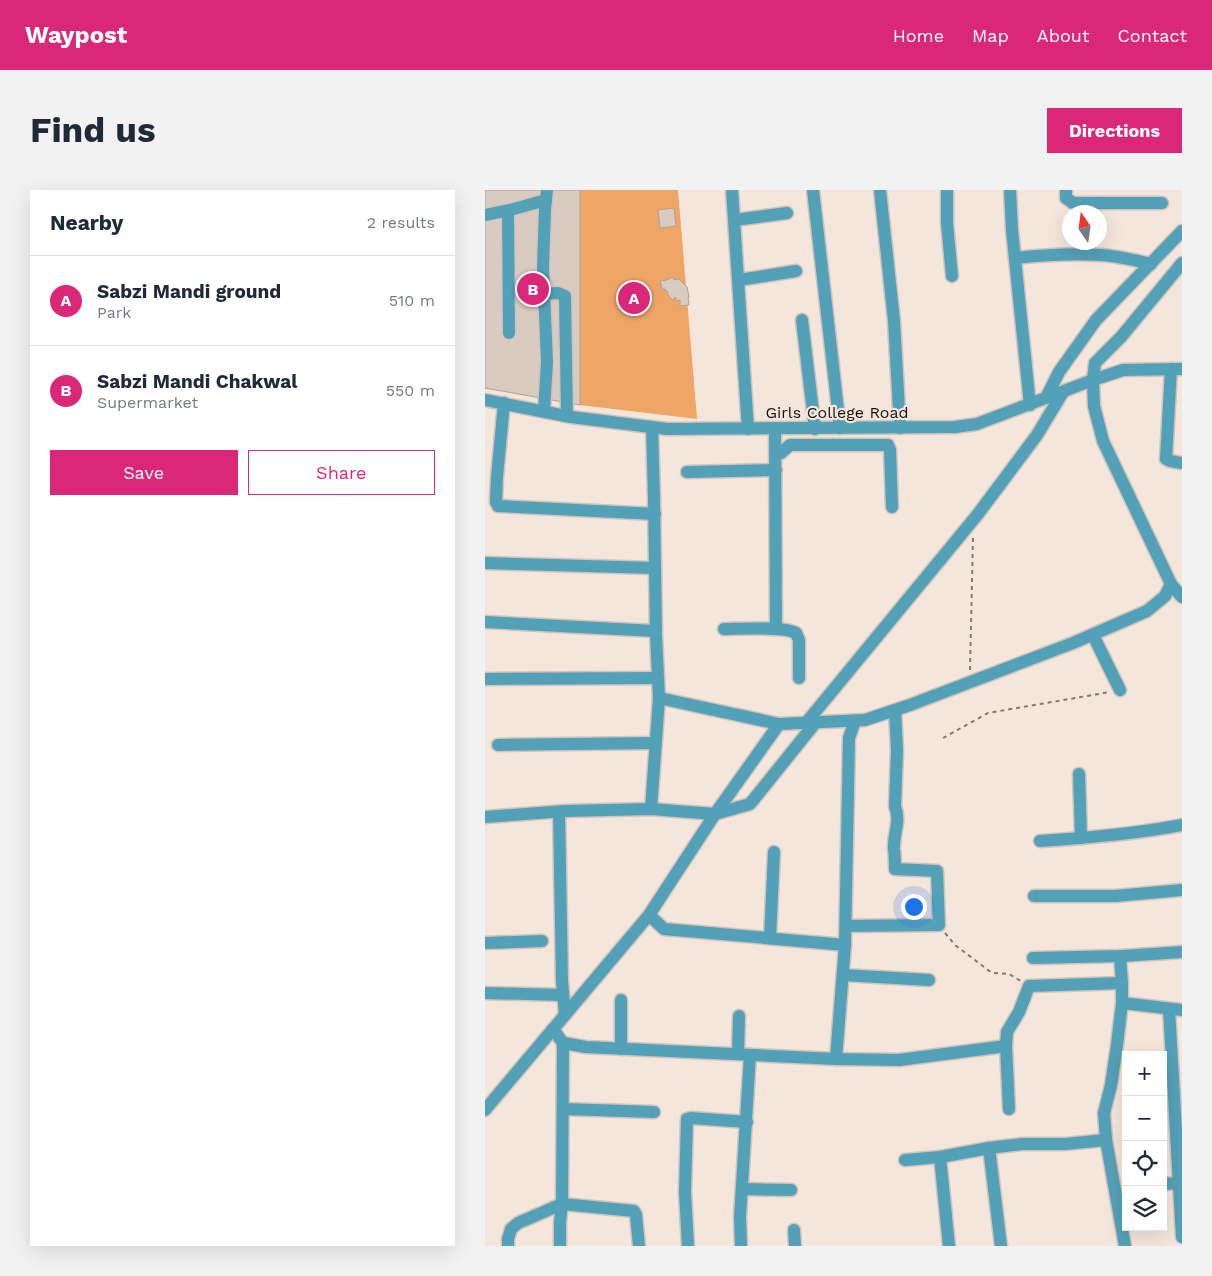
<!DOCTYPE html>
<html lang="en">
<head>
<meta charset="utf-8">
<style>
	body { margin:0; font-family:"Work Sans",sans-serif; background:#f2f2f3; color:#1f2937 }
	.controls { position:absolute; right:15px; bottom:15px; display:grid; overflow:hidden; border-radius:0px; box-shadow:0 5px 20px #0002 }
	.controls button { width:45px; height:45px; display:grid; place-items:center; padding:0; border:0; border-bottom:1px solid #e0e1e3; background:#fff; color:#1f2937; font:25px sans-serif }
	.compass { position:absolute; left:577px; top:15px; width:45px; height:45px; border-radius:50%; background:#fff; box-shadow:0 5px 20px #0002; rotate:347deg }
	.you { position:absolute; left:428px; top:716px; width:18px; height:18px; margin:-12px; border:4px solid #fff; border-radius:50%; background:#1a73e8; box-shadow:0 0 0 8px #1a73e833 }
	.badge { display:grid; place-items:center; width:32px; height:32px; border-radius:50%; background:#db2777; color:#fff; font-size:16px; font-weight:700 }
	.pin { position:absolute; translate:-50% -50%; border:2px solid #fff; box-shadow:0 1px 5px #0006 }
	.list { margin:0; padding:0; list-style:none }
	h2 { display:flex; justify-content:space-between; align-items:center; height:65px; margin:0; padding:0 20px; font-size:21px }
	h2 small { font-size:16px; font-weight:400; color:#747a83 }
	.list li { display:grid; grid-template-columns:32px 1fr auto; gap:15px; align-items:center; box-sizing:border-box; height:90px; padding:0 20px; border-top:1px solid #e0e1e3 }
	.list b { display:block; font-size:19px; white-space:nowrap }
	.list p { margin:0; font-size:16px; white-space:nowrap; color:#747a83 }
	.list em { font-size:16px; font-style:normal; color:#747a83 }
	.actions { display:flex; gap:10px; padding:15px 20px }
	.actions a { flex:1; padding:11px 0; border:1px solid #db2777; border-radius:0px; text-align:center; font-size:18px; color:#db2777 }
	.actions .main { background:#db2777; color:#fff }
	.icon { flex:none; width:28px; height:28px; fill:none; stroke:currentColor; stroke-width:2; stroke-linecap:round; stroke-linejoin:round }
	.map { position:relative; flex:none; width:697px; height:1056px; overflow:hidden; border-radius:0px }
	header { display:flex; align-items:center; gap:30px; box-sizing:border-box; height:70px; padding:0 25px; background:#db2777; color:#fff }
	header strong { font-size:24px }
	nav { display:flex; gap:28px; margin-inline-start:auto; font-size:18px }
	.intro { display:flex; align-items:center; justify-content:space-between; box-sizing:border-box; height:120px; padding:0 30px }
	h1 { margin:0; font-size:35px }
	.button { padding:12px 22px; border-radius:0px; background:#db2777; color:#fff; font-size:18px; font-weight:700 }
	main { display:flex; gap:30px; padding:0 30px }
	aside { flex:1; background:#fff; border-radius:0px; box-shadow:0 5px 20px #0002 }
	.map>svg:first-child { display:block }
	.green { fill:#efa565 }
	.building { fill:#dacbc0; stroke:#aea095 }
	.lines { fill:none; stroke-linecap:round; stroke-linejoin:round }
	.minor-casing { stroke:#d2c4bb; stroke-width:15 }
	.path { stroke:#837971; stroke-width:2; stroke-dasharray:4 4; stroke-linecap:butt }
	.minor { stroke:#53a1b9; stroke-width:12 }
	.labels { text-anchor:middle; stroke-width:4.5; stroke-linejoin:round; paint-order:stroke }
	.street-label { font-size:16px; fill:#191410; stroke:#f5e6db }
</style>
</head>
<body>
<header>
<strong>Waypost</strong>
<nav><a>Home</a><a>Map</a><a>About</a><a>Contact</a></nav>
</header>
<div class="intro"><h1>Find us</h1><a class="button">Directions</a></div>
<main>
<aside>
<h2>Nearby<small>2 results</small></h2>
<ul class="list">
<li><span class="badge">A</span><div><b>Sabzi Mandi ground</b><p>Park</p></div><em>510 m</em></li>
<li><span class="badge">B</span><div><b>Sabzi Mandi Chakwal</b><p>Supermarket</p></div><em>550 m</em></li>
</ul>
<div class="actions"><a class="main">Save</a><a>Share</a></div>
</aside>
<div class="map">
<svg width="697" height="1056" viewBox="0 0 697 1056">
	<rect width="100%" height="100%" fill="#f5e6db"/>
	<path class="green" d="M95,0H193L212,229L95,215Z"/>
	<g class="building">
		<path d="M0,0H95V215L0,198Z"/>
		<path d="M189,18L191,36L175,38L173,20Z"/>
		<path d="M188,87L189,90L194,89L202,97L204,107H203L204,115L195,116V110L192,111L190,107L188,110L182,104L183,102L181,101L180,99H177L175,91L182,90Z"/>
	</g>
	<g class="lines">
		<defs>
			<g id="minor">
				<path d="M247,0L263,239"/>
				<path d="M328,0L355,238"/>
				<path d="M395,0L409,131L415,238"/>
				<path d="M462,0V33L467,86"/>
				<path d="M525,0L527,40L545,215"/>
				<path d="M581,0V8L588,13H677"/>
				<path d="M23,21L24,143"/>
				<path d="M0,25L25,20L61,10"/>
				<path d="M250,30L302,23"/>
				<path d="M530,68C558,65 587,63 616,65C633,66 649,70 666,74"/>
				<path d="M697,73L636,147L610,173L608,190L609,216L618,251L686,394L697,407"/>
				<path d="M254,90L311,81"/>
				<path d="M59,104L73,103L80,106L82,226"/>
				<path d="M317,130L330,239"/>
				<path d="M686,179L681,269L685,271L697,273"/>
				<path d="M561,208L574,182L611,130L697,41"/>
				<path d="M0,210L86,227L182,239L470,237L492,234L608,190L638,180L697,179"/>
				<path d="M19,213L12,287L11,312L13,316L170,324"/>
				<path d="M59,221L62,172L58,77L60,19L62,0"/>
				<path d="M290,239L291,439"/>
				<path d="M291,263H296L305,255H403L405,260L407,317"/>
				<path d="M202,282L291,280"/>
				<path d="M0,373L170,378"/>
				<path d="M0,432L170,441"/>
				<path d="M239,439C255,439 299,436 311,443L314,450V488"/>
				<path d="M608,445L635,500"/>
				<path d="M0,489L173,488"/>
				<path d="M174,508L294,534L380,530L425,515L588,453L662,421L680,406L686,394"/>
				<path d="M321,533L493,324L552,245L578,202"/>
				<path d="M13,555L170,553"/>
				<path d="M594,584L596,648"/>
				<path d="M166,619L174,508L171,445L169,308L167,237"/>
				<path d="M74,622L77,791L80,825"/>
				<path d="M0,627L80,621L166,619L230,624L265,614L331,532"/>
				<path d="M555,651C603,648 650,644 697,635"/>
				<path d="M549,706H630L697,700"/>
				<path d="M164,725L179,739L360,755L364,548L370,531"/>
				<path d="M361,736L454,735L452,681L410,679C410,673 410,666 409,659C408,644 416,632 410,616L412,560L410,520"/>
				<path d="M285,748L289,662"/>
				<path d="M0,753L57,751"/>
				<path d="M635,766L637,793"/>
				<path d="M548,768L637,766L697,762"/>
				<path d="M358,785L444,790"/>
				<path d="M0,803L78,805"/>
				<path d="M637,813L697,820"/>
				<path d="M684,819L697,1047"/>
				<path d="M68,839L78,853L101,857L351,869L414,870L521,856L522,842L534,822L544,796L637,793V813L632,855L626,895L619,923L621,950L640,1056"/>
				<path d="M521,856L524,919"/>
				<path d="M136,859V810"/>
				<path d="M253,864L254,826"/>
				<path d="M351,869L360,755"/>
				<path d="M79,919L169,922"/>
				<path d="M0,920L164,725L230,624L294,534"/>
				<path d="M504,958L516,1056"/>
				<path d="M455,967L464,1056"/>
				<path d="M420,970L455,967L504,958L537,954H580L621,950"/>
				<path d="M678,994L694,993"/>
				<path d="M258,999L306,1000"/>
				<path d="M309,1040L310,1056"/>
				<path d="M23,1056V1049L26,1039L33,1033L77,1014L149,1021L151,1025L154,1056"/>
				<path d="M75,1056V1032L77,1014L78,853"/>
				<path d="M203,1056L200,1002L202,929L206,928L262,932"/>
				<path d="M256,1056L255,1027L265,865"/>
			</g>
		</defs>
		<use href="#minor" class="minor-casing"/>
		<g class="path">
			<path d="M485,480L488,347"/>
			<path d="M458,548L503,523L625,502"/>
			<path d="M460,743L470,755L507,783L524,784L536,791"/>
		</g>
		<use href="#minor" class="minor"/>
	</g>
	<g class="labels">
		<g class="street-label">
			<text x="352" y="228">Girls College Road</text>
		</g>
	</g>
</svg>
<div class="controls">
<button>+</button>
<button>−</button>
<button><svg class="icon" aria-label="locate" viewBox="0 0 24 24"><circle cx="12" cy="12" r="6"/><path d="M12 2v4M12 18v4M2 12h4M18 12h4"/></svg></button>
<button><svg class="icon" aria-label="layers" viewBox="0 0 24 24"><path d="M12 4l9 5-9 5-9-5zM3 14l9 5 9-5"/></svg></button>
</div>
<svg class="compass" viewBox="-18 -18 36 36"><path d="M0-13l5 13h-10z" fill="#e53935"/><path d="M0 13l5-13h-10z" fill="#747a83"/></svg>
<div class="you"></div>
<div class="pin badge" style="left:149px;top:108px">A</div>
<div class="pin badge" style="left:48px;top:99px">B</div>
</div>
</main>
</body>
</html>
